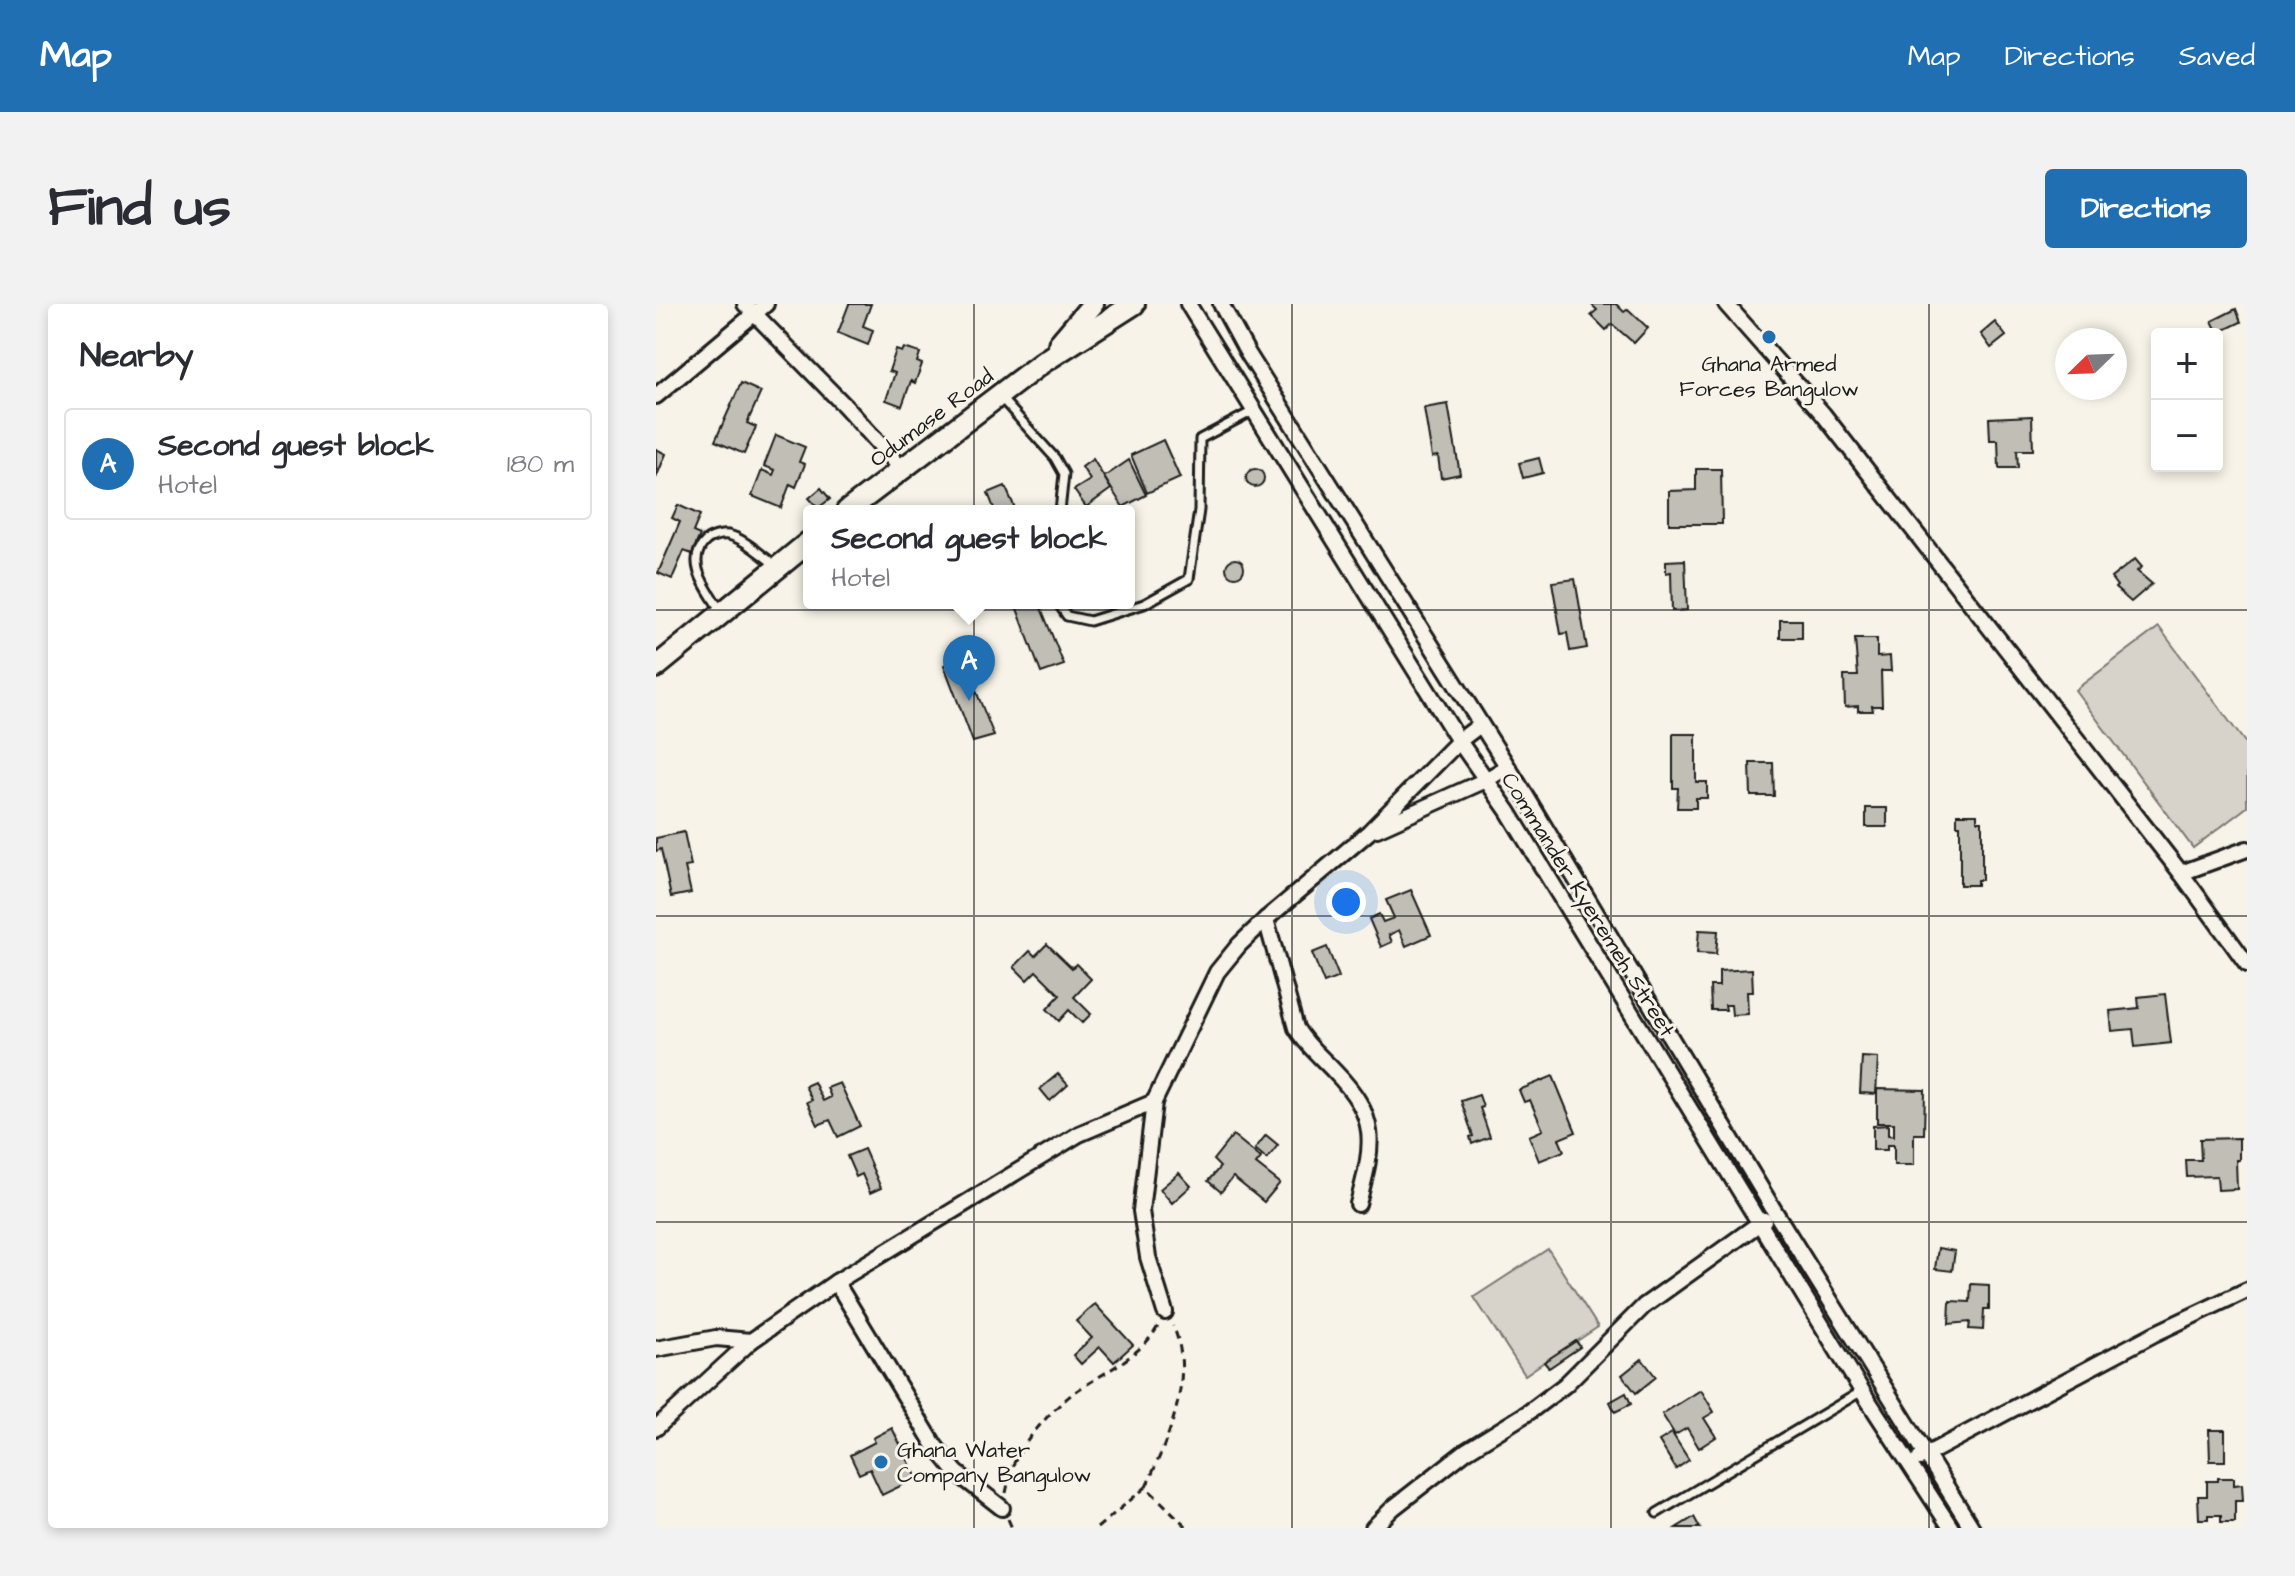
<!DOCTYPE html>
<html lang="en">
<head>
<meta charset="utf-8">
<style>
	body { margin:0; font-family:"Architects Daughter",sans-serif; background:#f2f2f3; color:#2b2b33 }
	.controls { position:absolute; right:24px; top:24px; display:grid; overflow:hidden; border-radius:8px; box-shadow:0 4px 12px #0003 }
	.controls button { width:72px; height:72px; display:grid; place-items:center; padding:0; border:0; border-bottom:2px solid #e1e1e2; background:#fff; color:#2b2b33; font:40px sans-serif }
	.compass { position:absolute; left:1399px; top:24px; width:72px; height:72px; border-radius:50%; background:#fff; box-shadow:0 4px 12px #0003; rotate:247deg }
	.you { position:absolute; left:690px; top:598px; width:28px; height:28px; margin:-20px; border:6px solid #fff; border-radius:50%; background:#1a73e8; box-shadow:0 0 0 12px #1a73e833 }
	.badge { display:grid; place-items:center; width:52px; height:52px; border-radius:50%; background:#1f6fb2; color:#fff; font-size:26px; font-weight:700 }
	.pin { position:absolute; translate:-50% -66px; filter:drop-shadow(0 2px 4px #0008) }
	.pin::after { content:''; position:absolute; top:42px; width:28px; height:24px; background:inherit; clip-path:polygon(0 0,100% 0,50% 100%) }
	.popup { position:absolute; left:147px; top:201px; width:332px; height:104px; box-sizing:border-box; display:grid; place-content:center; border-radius:8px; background:#fff; filter:drop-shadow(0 2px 6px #0005); font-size:26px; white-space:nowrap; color:#7c7c81 }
	.popup b { font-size:30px; color:#2b2b33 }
	.popup::after { content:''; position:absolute; left:50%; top:100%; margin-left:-16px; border:16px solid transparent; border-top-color:#fff }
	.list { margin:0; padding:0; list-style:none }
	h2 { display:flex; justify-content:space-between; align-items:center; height:104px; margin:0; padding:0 32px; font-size:34px }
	h2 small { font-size:26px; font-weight:400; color:#7c7c81 }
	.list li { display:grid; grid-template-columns:52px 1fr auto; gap:24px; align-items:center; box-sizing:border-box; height:112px; margin:0 16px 16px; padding:0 16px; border:2px solid #e1e1e2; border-radius:8px }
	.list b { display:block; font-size:30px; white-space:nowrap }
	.list p { margin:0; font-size:26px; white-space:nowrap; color:#7c7c81 }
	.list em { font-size:26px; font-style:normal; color:#7c7c81 }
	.map { position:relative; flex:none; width:1591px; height:1224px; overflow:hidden; border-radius:8px }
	header { display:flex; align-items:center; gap:48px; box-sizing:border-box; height:112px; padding:0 40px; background:#1f6fb2; color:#fff }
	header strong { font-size:38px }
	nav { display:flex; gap:44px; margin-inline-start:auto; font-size:28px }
	.intro { display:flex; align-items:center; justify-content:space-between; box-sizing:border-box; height:192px; padding:0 48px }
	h1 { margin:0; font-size:56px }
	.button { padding:20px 36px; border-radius:8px; background:#1f6fb2; color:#fff; font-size:28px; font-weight:700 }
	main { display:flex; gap:48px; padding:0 48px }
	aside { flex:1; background:#fff; border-radius:8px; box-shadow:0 4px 12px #0003 }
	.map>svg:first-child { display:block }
	.green { fill:#d7d3cb; stroke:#7a7874; stroke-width:2 }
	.building { fill:#c0beb5; stroke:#1c1c1c; stroke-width:2 }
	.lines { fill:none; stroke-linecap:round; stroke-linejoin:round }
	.service-casing { stroke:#1c1c1c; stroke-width:13 }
	.minor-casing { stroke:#1c1c1c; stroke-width:20 }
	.secondary-casing { stroke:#1c1c1c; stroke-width:26 }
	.path { stroke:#1c1c1c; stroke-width:3; stroke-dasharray:8 6; stroke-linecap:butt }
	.service { stroke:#f7f3e8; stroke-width:7 }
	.minor { stroke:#f7f3e8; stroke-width:14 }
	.secondary { stroke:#f7f3e8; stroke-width:20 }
	.grid { fill:none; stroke:#1c1c1c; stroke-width:2; stroke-opacity:0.55 }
	.poi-dot { fill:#1f6fb2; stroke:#f7f3e8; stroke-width:3 }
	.labels { text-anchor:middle; stroke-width:6; stroke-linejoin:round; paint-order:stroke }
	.poi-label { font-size:22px; fill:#1c1c1c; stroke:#f7f3e8 }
	.street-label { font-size:22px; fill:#1c1c1c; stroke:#f7f3e8 }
</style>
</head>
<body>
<header>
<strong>Map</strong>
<nav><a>Map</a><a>Directions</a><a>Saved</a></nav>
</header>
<div class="intro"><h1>Find us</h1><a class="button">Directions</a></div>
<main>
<aside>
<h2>Nearby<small></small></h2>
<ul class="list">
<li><span class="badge">A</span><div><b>Second guest block</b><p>Hotel</p></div><em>180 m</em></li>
</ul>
</aside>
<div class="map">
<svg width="1591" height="1224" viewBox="0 0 1591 1224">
	<rect width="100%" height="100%" fill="#f7f3e8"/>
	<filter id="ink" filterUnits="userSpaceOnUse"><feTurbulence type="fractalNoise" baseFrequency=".0125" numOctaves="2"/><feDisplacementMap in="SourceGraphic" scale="16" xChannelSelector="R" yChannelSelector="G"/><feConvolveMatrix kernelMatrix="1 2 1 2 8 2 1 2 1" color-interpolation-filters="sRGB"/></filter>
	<g filter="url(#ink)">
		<g class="green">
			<path d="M1503,323L1591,441V503L1537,544L1419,386Z"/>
			<path d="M892,945L942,1023L921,1037L924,1043L893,1064L888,1058L869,1071L818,993Z"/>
		</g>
		<g class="building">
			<path d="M193,0H215L207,22L217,26L212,41L182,29Z"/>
			<path d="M935,0H960L968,8L972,5L992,24L978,39L956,20L950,26L935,11L941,6Z"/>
			<path d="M1580,5L1585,18L1562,29L1556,17Z"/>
			<path d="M1339,18L1350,32L1335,44L1325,30Z"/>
			<path d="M248,44L264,49L261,58L266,60L259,79L255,77L246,102L230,96L239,69L233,67L240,46L246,48Z"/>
			<path d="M85,79L105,88L91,119L100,123L88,150L59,137Z"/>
			<path d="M792,100L804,170L785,174L782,152L776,153L768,104Z"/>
			<path d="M1376,112L1377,146H1361L1362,164H1343L1342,136H1334L1333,114Z"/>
			<path d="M120,131L149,143L143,158L149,160L140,183L134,180L125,204L96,192L106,166L117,171L119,166L108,162Z"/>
			<path d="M507,136L524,174L491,189L475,151Z"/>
			<path d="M0,145L10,150L0,174Z"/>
			<path d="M883,154L887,169L867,174L863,159Z"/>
			<path d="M437,155L455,185L430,203L418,186L434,176L426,163Z"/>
			<path d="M473,156L490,191L467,203L448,173Z"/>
			<path d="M1040,165H1065L1066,220H1013V187L1040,186Z"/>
			<circle cx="599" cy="174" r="9"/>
			<path d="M349,182L359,204L339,207L332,189Z"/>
			<path d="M165,184L174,195L162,204L153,194Z"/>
			<path d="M22,201L44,211L37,228L44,231L36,250L28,247L16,275L2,269L24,218L16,214Z"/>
			<path d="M1479,255L1486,263L1481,267L1496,280L1475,298L1459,284L1461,282L1455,274Z"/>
			<circle cx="579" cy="264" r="9"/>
			<path d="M1029,256L1031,306L1016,307L1015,268L1010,269V257Z"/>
			<path d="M919,275L931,344L914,347L911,329L905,330L896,278Z"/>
			<path d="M359,299H383L408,361L385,369Z"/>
			<rect x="1124" y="316" width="22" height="18"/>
			<path d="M1199,335H1221V353L1234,352L1235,367H1225L1226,402H1216L1217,407H1202V402L1189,403L1188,372H1202Z"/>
			<path d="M307,354L338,432L317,438L288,361Z"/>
			<path d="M1017,430H1040V478H1051V494H1040V504H1021L1022,484H1017Z"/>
			<path d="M1094,459H1117L1118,492H1095Z"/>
			<rect x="1210" y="504" width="21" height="19"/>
			<path d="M1301,510H1321V517H1326V576H1321V581H1304V521H1301Z"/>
			<path d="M28,528L35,562L29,563L35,589L15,593L5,545L0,547V534Z"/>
			<path d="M755,586L775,631L750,642L743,626L733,631L736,638L725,643L713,615L723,610L727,618L738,614L730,596Z"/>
			<path d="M1043,626L1062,627L1060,650L1041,649Z"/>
			<path d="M391,640L416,664L420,660L435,675L418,693L435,710L426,719L413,706L403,717L391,705L404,691L380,667L371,676L358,663L374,647L379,652Z"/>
			<path d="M671,643L683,673L668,679L656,649Z"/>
			<path d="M1096,665L1097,688H1091L1092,710L1076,711L1075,701H1069L1070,706H1055L1054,682H1063V667Z"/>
			<path d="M1509,690L1515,739L1479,743L1477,725L1456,727L1454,707L1483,704L1482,693Z"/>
			<path d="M1206,753L1222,754L1220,790L1204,789Z"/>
			<path d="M402,770L412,781L394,797L384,785Z"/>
			<path d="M897,772L920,828L903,835L908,847L883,857L873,832L887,826L874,796L868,798L863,786Z"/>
			<path d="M158,778L167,797L175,793L171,784L184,779L204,822L182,833L174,816L162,821L151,798L156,796L149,782Z"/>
			<path d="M1221,785L1269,786L1268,830H1258V861H1238V841H1231V846H1217V822L1232,821V831L1238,832V819H1221Z"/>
			<path d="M823,791L827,803L824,804L834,833L816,840L814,833L817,832L805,797Z"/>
			<path d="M577,831L605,854L600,860L624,879L608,898L577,873L565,888L552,877L564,863L557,856Z"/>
			<path d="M610,831L622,841L611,855L599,845Z"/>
			<path d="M1583,834V856H1580L1581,885L1562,886L1561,872L1531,873L1530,856H1545L1544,835Z"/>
			<path d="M208,845L225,884L214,889L206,870L200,873L191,852Z"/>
			<path d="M523,869L535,882L516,899L504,885Z"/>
			<path d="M1282,944L1299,947L1296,967L1279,965Z"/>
			<path d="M1315,980L1333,981V1005H1328L1327,1026L1313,1025L1314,1018L1293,1020L1294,997L1314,998Z"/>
			<path d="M439,1000L477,1041L458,1058L444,1043L425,1060L417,1051L436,1034L420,1017Z"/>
			<path d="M920,1037L924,1043L893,1064L888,1058Z"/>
			<path d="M986,1055L1000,1073L980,1089L966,1071Z"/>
			<path d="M1045,1086L1058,1108L1048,1114L1060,1133L1043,1144L1031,1124L1019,1131L1006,1110Z"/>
			<path d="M970,1089L975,1100L959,1108L954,1098Z"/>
			<path d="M236,1124L261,1174L226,1191L214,1165L203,1170L194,1151L219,1138L217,1134Z"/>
			<path d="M1553,1126H1569V1157H1554Z"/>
			<path d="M1016,1129L1033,1156L1020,1165L1003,1137Z"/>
			<path d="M1562,1174H1578V1181L1586,1180L1587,1197H1579V1218H1565V1211H1552V1215H1543L1542,1192H1551V1177H1562Z"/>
			<path d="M1038,1213L1044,1224H1020Z"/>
		</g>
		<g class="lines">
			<defs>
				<g id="service">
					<path d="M345,94L399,154L408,170L404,207"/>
					<path d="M402,299L411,312L434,317L488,300L533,275L543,206L544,135L599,106"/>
					<path d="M64,306C53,287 28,259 49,238C54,233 64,230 72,231C88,234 107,253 121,262"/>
					<path d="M1001,1209L1206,1087"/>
				</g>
				<g id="minor">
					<path d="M89,0L189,102L245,164"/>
					<path d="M532,0L803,437L852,507L1206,1087L1295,1224"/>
					<path d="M565,0L591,48L870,492L1119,908L1316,1224"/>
					<path d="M1070,0L1167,110L1525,569L1591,660"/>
					<path d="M0,92L110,0"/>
					<path d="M721,525L830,476L851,463"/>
					<path d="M1525,569L1591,545"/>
					<path d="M610,615L640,724C650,741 665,753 678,767C725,815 717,841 702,900"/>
					<path d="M180,978L279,1142L300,1168L346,1204"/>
					<path d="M509,1008L492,953L485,907L498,798L561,668L583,641L610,615L713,528L803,437L824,421"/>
					<path d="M0,1045L60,1034L95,1037"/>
					<path d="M0,1124L95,1037L180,978L423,830L498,798"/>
					<path d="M1264,1154L1498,1030L1591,986"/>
					<path d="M717,1224L737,1204L810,1147L873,1108L909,1081L988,1002L1108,916"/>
				</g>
				<g id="secondary">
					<path d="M403,40L437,0"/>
					<path d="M191,207L387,58L478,0"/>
					<path d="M0,363L153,238"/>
				</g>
			</defs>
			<use href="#service" class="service-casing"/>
			<use href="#minor" class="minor-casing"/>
			<use href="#secondary" class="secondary-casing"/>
			<g class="path">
				<path d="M490,1183C512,1135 540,1073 517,1022"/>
				<path d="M350,1189C352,1180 354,1168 358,1159C369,1135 398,1103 419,1088C445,1070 487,1051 502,1022"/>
				<path d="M352,1215L356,1224"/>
				<path d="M441,1224L490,1183L532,1224"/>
			</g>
			<use href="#service" class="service"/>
			<use href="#minor" class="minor"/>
			<use href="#secondary" class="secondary"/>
		</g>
	</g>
	<path class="grid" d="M318,0V1224M636,0V1224M955,0V1224M1273,0V1224M0,306H1591M0,612H1591M0,918H1591"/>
	<g class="poi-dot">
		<circle cx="1113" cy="33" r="8"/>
		<circle cx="225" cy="1158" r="8"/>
	</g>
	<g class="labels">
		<g class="poi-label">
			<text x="1113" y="67">Ghana Armed<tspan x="1113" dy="25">Forces Bangulow</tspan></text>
			<text x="241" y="1153" text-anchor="start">Ghana Water<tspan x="241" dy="25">Company Bangulow</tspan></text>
		</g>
		<g class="street-label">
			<text transform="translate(275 113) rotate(-37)" y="8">Odumase Road</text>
			<text transform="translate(933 600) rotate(58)" y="8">Commander Kyeremeh Street</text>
		</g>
	</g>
</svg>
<div class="controls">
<button>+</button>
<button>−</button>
</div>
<svg class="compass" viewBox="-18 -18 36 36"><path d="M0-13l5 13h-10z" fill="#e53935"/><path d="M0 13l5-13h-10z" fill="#7c7c81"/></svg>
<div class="you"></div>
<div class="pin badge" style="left:313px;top:397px">A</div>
<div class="popup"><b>Second guest block</b>Hotel</div>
</div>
</main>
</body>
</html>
